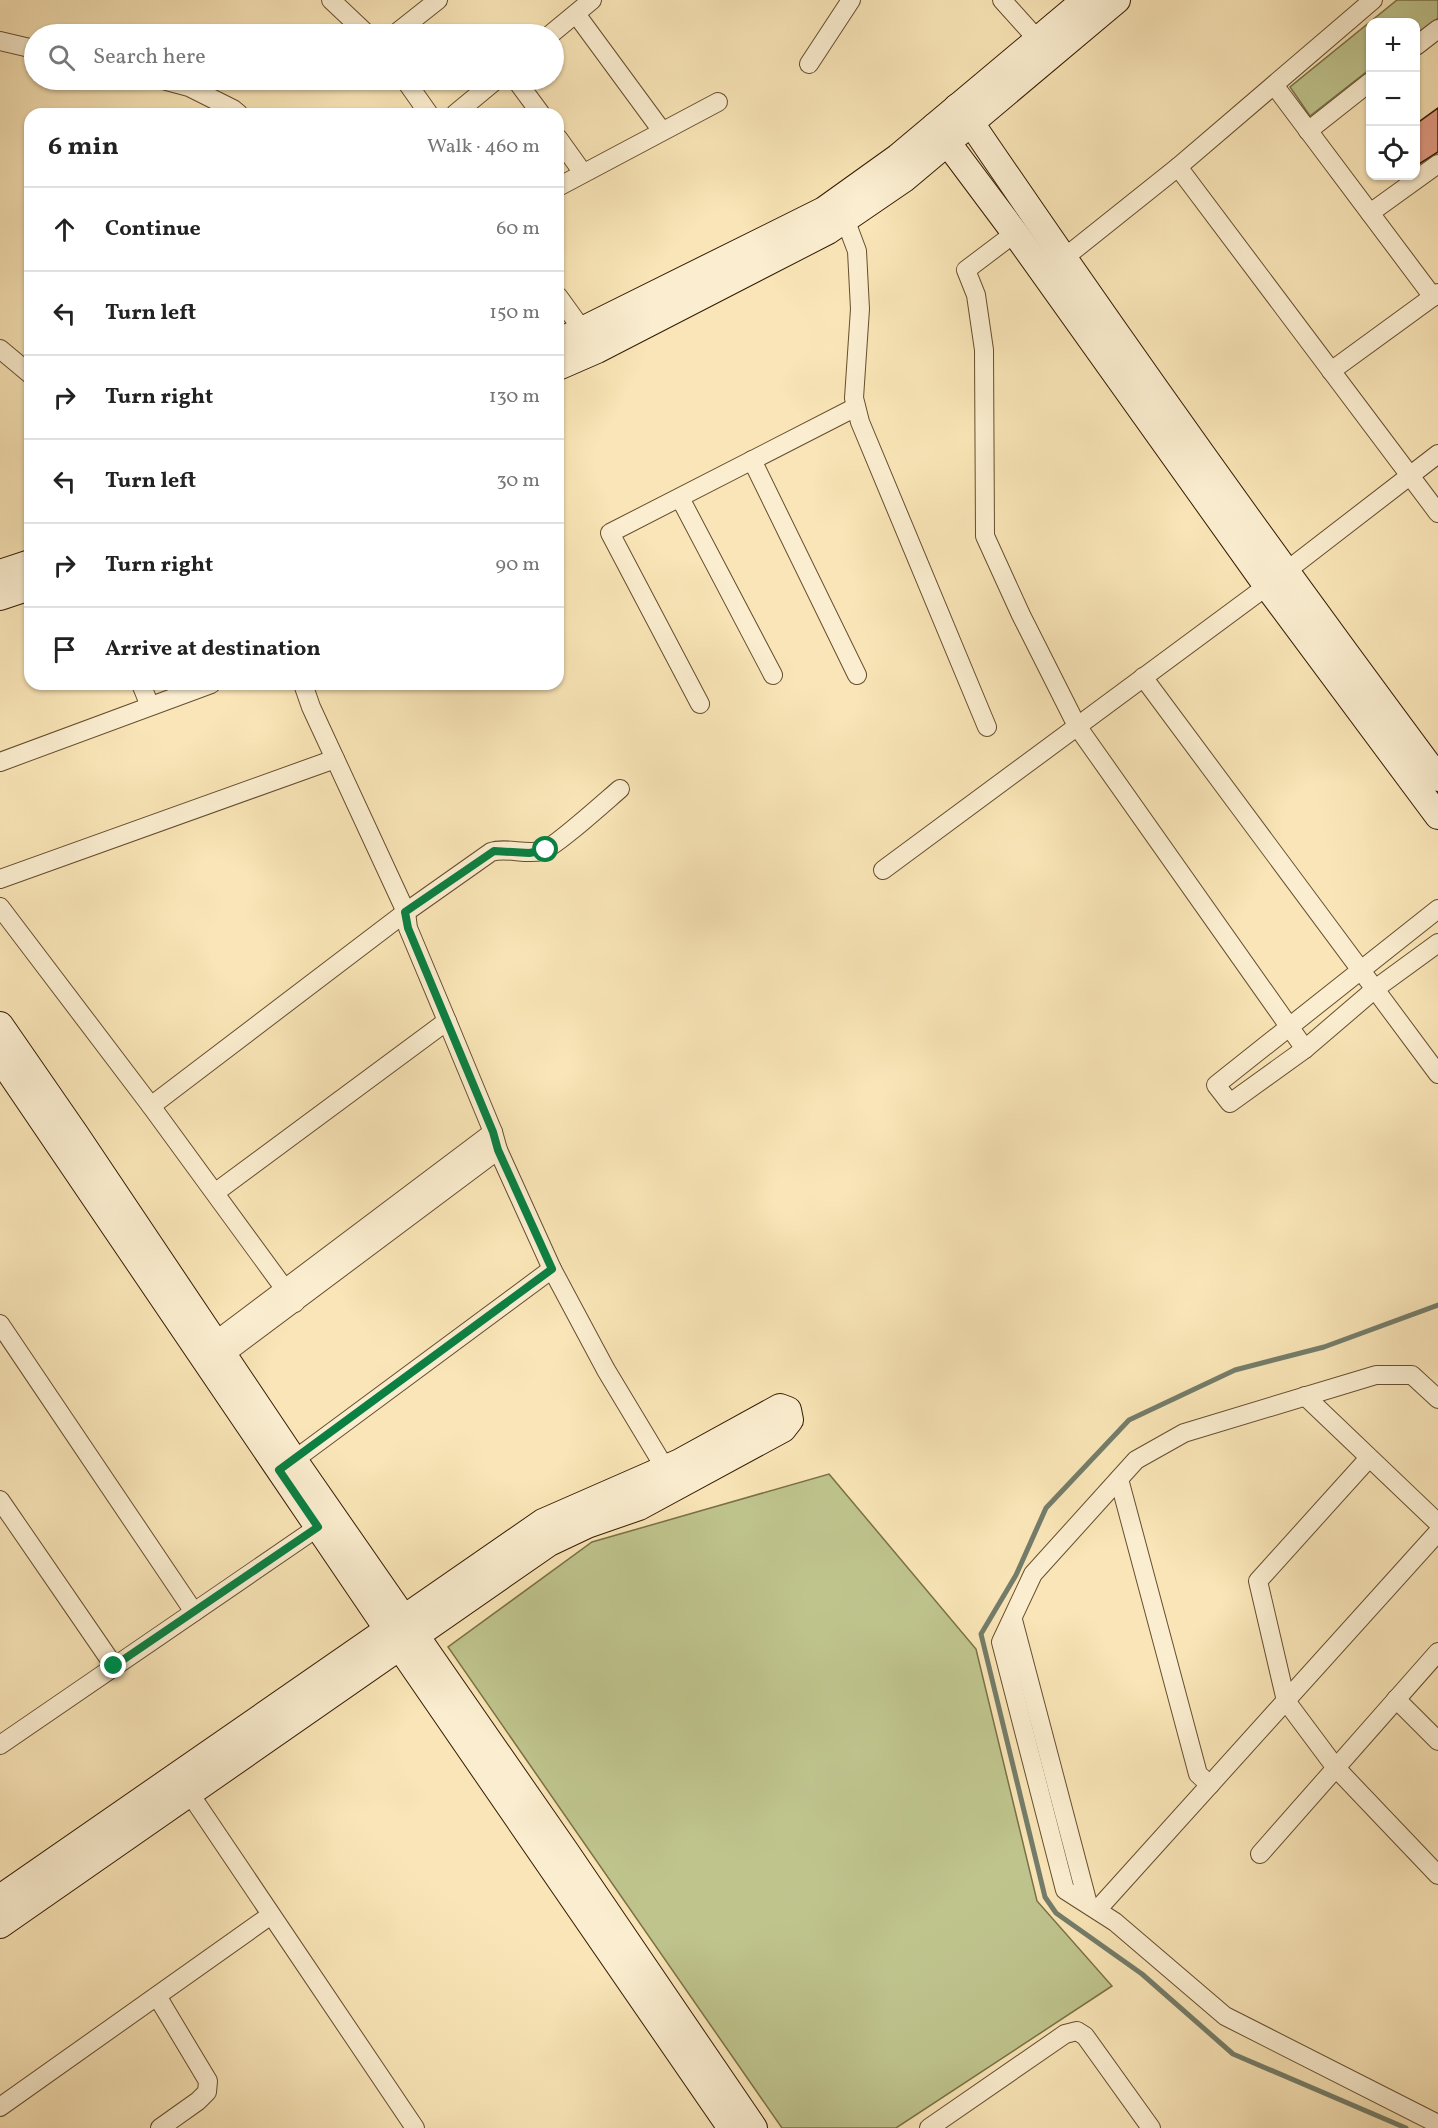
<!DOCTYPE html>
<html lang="en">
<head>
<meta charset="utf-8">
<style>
	body { margin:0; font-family:Vollkorn,serif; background:#f2f2f2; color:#222 }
	.controls { position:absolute; right:18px; top:18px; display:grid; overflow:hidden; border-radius:12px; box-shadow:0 2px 4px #0004 }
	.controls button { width:54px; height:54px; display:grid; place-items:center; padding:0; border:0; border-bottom:2px solid #e0e0e0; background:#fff; color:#222; font:30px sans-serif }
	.stop { position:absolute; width:18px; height:18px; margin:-14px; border:4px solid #0b8043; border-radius:50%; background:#fff }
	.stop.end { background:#0b8043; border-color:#fff; box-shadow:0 2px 6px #0008 }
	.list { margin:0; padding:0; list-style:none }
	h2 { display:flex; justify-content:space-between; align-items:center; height:78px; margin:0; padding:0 24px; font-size:26px }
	h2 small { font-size:20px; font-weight:400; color:#767676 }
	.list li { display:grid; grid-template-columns:39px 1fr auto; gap:18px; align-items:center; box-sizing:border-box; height:84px; padding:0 24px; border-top:2px solid #e0e0e0 }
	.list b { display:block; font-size:22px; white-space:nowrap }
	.list em { font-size:20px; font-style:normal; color:#767676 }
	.icon { flex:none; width:33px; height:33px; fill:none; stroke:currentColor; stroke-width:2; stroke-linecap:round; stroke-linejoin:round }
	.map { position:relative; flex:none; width:1438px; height:2128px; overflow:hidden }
	.search { position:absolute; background:#fff; box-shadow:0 2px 4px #0004; left:24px; top:24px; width:540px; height:66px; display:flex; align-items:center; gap:15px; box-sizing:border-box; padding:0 21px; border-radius:33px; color:#767676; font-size:22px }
	.panel { position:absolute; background:#fff; box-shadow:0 2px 4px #0004; left:24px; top:108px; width:540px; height:582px; border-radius:18px }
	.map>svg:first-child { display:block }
	.green { fill:#bfc48d; stroke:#7a7046; stroke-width:1.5 }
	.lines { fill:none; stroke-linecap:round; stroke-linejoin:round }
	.stream { stroke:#747d6a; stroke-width:5 }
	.building { fill:#e39c85; stroke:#351b00; stroke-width:1.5 }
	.street-casing { stroke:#664e2e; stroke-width:20 }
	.secondary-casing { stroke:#351b00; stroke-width:28 }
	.street { stroke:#fbeed0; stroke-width:18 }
	.secondary { stroke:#fbeed0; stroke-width:26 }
	.route { stroke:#0b8043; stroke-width:8 }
</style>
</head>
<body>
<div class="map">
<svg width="1438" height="2128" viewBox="0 0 1438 2128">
	<rect width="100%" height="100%" fill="#f9e5b7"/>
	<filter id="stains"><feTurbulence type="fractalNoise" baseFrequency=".00333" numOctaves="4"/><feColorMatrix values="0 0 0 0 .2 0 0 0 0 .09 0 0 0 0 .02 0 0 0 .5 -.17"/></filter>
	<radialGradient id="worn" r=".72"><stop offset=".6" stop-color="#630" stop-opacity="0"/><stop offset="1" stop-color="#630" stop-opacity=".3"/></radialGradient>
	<g class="green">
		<path d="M1397,0H1438V18L1416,35V22H1370V69L1310,116L1290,87Z"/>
		<path d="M829,1474L976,1649L1037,1901L1112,1986L896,2128H782L448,1647L592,1542Z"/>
	</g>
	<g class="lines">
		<path class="stream" d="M1406,2128L1233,2054L1142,1974L1056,1913L1045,1897L981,1634L1016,1575L1046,1508L1129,1420L1235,1370L1324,1347L1438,1305"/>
	</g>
	<path class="building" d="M1438,108V152L1416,166V124Z"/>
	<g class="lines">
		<defs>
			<g id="street">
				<path d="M331,0L367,34"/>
				<path d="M1002,0L1038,40"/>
				<path d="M576,14L662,131"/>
				<path d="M395,34L438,0"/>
				<path d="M551,34L592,0"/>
				<path d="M0,41L34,49"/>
				<path d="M1416,46L1438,29"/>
				<path d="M809,64L851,0"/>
				<path d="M163,80L189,87L233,109L239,114"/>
				<path d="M405,80L429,114"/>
				<path d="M516,80L541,114"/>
				<path d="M1274,85L1433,297"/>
				<path d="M455,114L496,80"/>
				<path d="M1308,131L1370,82"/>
				<path d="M558,138L583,173"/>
				<path d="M1178,167L1438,513"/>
				<path d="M558,187L718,102"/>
				<path d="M1370,213L1438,164"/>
				<path d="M845,219L857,251L860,309L854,398L860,422L987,727"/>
				<path d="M1015,233L966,270L976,295L984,350L985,536L1021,615L1077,726L1305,1049"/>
				<path d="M1054,266L1178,167L1373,0"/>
				<path d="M558,296L589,339"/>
				<path d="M0,349L30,374"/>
				<path d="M1331,371L1438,293"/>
				<path d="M752,460L857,675"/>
				<path d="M680,498L773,675"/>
				<path d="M1143,677L1438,1074"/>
				<path d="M141,684L150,706"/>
				<path d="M700,704L610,533L856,407"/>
				<path d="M0,762L211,684"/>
				<path d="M883,870L1267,586L1438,454"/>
				<path d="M0,879L335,759"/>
				<path d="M0,907L151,1106L295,1303"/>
				<path d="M1438,909L1216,1085L1230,1103L1305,1049L1375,989L1438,943"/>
				<path d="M447,1021L493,1132L498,1150L552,1269L606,1370L671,1478"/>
				<path d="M151,1106L406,912L491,852C506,847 525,855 542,851C554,848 607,800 620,789"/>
				<path d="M216,1192L447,1021L408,928L406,912L311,707L303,684"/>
				<path d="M0,1324L194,1612"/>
				<path d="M206,1348L493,1132"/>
				<path d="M216,1361L498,1150"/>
				<path d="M1305,1396L1438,1523"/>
				<path d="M1438,1399L1412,1375H1376L1184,1433L1136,1460L1033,1574L1001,1642L1065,1890L1115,1922L1225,2016L1438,2124"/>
				<path d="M1369,1458L1258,1581L1286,1701L1336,1768L1438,1875"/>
				<path d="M286,1466L552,1269"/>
				<path d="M1119,1479L1198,1774L1210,1785"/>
				<path d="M0,1500L114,1666"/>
				<path d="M1013,1620L1088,1904"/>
				<path d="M1396,1699L1438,1741"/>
				<path d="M0,1745L318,1527"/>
				<path d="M190,1794L415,2128"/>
				<path d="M1260,1854L1438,1652"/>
				<path d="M1097,1910L1438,1532"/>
				<path d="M157,1996L208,2081L207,2092L198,2101L160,2128"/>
				<path d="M0,2107L271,1915"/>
				<path d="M929,2128L1065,2034L1077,2031L1085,2036L1151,2128"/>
			</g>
			<g id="secondary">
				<path d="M957,107L971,123C1122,345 1278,563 1438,778"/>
				<path d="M935,126L1015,233L1267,586L1438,816"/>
				<path d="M558,342L824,210L898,157L1085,0"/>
				<path d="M558,367L597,350L828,231L904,179L1117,0"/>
				<path d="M0,573L30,563"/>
				<path d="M0,597L30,587"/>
				<path d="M0,1025L76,1135L294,1460L564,1849L754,2128"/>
				<path d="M0,1058L388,1630L731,2128"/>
				<path d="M0,1898L543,1522L680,1462L780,1407L788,1410L790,1420L783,1429L639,1507L587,1525L549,1543L0,1925"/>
			</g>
		</defs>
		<use href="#street" class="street-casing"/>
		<use href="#secondary" class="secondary-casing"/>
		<use href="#street" class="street"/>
		<use href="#secondary" class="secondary"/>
	</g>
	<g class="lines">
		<path class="route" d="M114,1666L318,1527L279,1470L552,1269L498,1150L493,1132L408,928L405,912L494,851L529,853L546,850"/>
	</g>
	<rect width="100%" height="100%" filter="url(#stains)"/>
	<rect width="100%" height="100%" fill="url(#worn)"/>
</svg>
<div class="controls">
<button>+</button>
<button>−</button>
<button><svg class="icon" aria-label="locate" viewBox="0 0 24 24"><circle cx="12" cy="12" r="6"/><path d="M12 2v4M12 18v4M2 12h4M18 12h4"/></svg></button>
</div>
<div class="stop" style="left:546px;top:850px"></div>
<div class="stop end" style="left:114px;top:1666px"></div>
<div class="search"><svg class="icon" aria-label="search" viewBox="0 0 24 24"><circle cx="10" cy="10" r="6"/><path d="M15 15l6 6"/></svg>Search here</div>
<section class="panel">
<h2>6 min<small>Walk · 460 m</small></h2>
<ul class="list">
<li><svg class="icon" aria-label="ahead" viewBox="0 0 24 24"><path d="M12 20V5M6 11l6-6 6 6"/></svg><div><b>Continue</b></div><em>60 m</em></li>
<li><svg class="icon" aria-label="left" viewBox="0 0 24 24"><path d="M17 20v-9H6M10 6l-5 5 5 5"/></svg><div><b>Turn left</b></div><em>150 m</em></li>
<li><svg class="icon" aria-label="right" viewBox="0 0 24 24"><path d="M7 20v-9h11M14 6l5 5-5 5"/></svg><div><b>Turn right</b></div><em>130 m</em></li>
<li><svg class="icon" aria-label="left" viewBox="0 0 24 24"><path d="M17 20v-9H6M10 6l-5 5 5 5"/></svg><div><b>Turn left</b></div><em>30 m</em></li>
<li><svg class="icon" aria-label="right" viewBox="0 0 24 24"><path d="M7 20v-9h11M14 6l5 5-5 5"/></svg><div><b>Turn right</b></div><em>90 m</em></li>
<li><svg class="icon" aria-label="arrive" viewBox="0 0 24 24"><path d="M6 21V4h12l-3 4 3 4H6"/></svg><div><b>Arrive at destination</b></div></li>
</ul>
</section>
</div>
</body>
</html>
